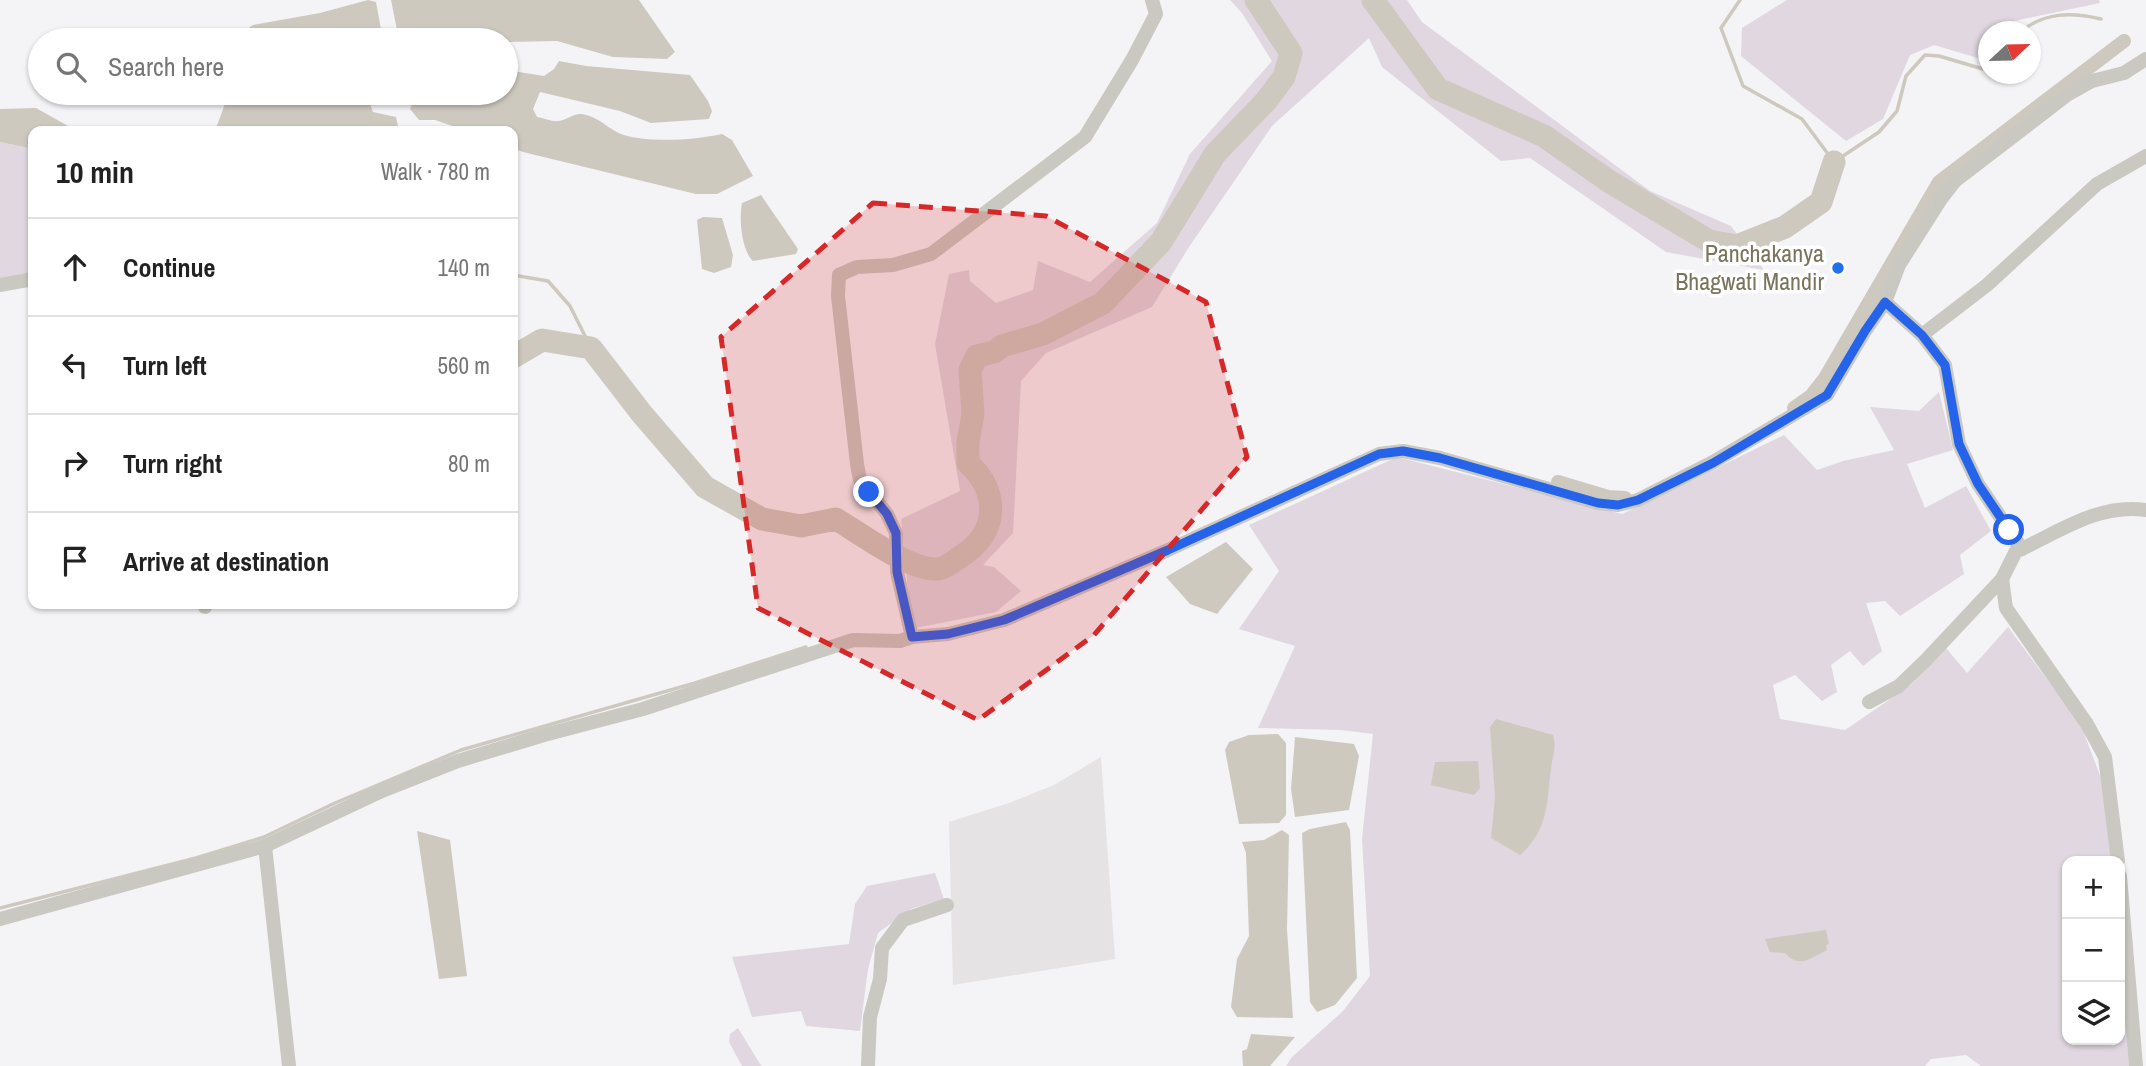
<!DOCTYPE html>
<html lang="en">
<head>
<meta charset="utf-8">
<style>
	body { margin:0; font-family:"Archivo Narrow",sans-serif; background:#f2f2f2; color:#222 }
	.controls { position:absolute; right:21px; bottom:21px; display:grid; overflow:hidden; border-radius:14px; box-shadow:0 2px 5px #0004 }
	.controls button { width:63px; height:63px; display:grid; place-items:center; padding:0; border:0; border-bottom:2px solid #e0e0e0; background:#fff; color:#222; font:35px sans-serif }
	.compass { position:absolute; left:1978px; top:21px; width:63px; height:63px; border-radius:50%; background:#fff; box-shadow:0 2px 5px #0004; rotate:68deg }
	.stop { position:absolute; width:21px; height:21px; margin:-16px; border:5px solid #2563eb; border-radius:50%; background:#fff }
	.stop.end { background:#2563eb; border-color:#fff; box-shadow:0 2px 7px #0008 }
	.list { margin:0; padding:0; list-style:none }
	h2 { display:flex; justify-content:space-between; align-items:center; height:91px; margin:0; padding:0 28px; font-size:30px }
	h2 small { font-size:23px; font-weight:400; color:#767676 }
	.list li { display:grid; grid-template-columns:46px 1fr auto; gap:21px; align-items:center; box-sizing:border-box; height:98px; padding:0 28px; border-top:2px solid #e0e0e0 }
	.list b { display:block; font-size:26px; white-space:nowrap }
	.list em { font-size:23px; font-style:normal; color:#767676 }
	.icon { flex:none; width:38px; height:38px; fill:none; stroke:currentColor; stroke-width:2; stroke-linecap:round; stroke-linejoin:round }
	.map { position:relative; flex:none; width:2146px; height:1066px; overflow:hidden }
	.search { position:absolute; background:#fff; box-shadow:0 2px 5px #0004; left:28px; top:28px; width:490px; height:77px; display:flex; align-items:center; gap:18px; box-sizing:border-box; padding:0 24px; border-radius:38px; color:#767676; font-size:26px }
	.panel { position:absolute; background:#fff; box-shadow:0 2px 5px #0004; left:28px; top:126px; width:490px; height:483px; border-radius:14px }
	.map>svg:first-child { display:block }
	.built { fill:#e5e3e4 }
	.green { fill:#e0d7e0 }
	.water { fill:#cec9bf }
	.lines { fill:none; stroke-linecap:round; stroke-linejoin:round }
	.stream { stroke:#cec9bf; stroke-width:3.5 }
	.canal { stroke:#cec9bf; stroke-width:14 }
	.river { stroke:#cec9bf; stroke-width:23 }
	.minor { stroke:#c9c8c1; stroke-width:14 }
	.route { stroke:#2563eb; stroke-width:9 }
	.marked { fill:#d62828; fill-opacity:0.2; stroke:#d62828; stroke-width:5; stroke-dasharray:14 9; stroke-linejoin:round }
	.poi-dot { fill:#2070e9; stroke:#fff; stroke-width:2.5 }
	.labels { text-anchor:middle; stroke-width:7; stroke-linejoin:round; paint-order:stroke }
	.poi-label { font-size:24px; fill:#79745c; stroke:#fff; text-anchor:end }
</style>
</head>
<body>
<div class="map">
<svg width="2146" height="1066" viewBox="0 0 2146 1066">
	<rect width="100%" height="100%" fill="#f4f3f6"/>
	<path class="built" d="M1101,757L1115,959L953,985L949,822L1009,803L1054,785Z"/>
	<g class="green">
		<path d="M1230,0H1407L1422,22L1650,191L1731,226L1764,270L1666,252L1530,158L1501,161L1382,67L1369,38L1272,126L1189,247L1152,307L1046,353L1021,381L1013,533L983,565L994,567L1021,591L996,612L916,628L908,590L901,519L960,491L935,344L949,274L969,270L970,281L996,303L1033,290L1038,261L1090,282L1157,223L1190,154L1272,61L1242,13Z"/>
		<path d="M1787,0H2099L2100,3L2014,21L2006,31L1988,32V61L1934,45L1910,55L1883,119L1846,141L1741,56L1742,28Z"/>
		<path d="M0,142L33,149V272L0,281Z"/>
		<path d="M1939,392L1953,450L1907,464L1925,508L1966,486L1991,531L1960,555L1964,574L1900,616L1885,601L1866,603L1882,651L1863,666L1850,651L1831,665L1837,692L1822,701L1795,675L1773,685L1780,719L1845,730L1911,685L1946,648L1967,673L2008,627L2081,725L2102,781L2112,861H2067V1040H2120V947L2129,1066H1981L1966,1055L1931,1059L1925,1066H1286L1292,1057L1343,1011L1370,976L1362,839L1373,734L1341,730L1258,728L1295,646L1239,629L1279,571L1249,525L1397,457L1622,514L1784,435L1817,470L1843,461L1894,450L1870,407L1919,411Z"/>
		<path d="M935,873L944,899L911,909L878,933L868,969L860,1031L806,1026L801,1011L752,1017L732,957L849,944L855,904L867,886Z"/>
		<path d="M738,1028L760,1064L762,1066H742L729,1042L730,1034Z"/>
	</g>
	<g class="water">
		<path d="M368,0L376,2L383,40H242L243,32L253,25L320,13Z"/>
		<path d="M391,0H639L675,52L667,59L613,57L557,41L506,42L480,34L452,35L444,40H399Z"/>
		<path d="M559,61L586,66L690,75L708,101L712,111L709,119L651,123L620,111L540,92L533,109L537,117C544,118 552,122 559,121C566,120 573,114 580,114C598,115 608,130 624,135C650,143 696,140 722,134L732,140L753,176L717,194H696L523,152L513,148V131H467L435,120H419L410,109L417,93H506V70L544,76L554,69Z"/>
		<path d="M229,93H366L373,112L396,117L399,131H215Z"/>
		<path d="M36,108L77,131H33V149L0,142V109Z"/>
		<path d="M761,195L798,249L796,254L753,261C741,250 739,218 742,203Z"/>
		<path d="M703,217L722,218L733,255L731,267L714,273L702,269L697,220Z"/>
		<path d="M1226,542L1253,569L1217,614L1190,604L1166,577Z"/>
		<path d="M1496,719L1553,735C1556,747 1554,751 1552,762C1546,799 1551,828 1520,855L1491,838L1495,797L1490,727Z"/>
		<path d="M1278,734L1286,743V815L1279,823L1239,824L1225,750L1229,742L1249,735Z"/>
		<path d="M1295,737L1354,744L1359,756L1349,810L1295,817L1291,789Z"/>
		<path d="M1478,761L1480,788L1474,795L1431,785L1435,762Z"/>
		<path d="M1346,822L1350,830L1357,978L1335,1005L1317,1012L1310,1002L1302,833L1310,829Z"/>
		<path d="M1282,830L1289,835L1287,929L1293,1018L1237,1017L1231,1007L1237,959L1249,936L1246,853L1242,842L1264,840Z"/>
		<path d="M417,831L450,840L467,976L439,979Z"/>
		<path d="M1826,930L1829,944L1826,945L1827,950C1811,958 1799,969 1785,953L1770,952L1765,939Z"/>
		<path d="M1251,1034L1295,1037L1270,1066H1243L1242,1051L1247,1049Z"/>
	</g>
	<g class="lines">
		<g class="stream">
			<path d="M1740,0L1721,28L1743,86L1802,119L1834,162L1879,132L1897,111L1906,76L1925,55L1939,56L1983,69L1988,66"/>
			<path d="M2020,32C2045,12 2071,12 2101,19"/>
			<path d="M513,275L548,281L570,306L591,348"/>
			<path d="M0,908L196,858L264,837L335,803L461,750L695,683L806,647"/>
		</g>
		<g class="canal">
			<path d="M1794,408L1811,396L1825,378L1939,182L2124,41"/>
			<path d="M1558,482L1608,497L1625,498"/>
		</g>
		<g class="river">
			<path d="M1373,0L1438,89L1544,136L1610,182L1709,241L1737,246L1785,227L1821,202L1834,162"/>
			<path d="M513,357L542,340L591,348L642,414L705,487L762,519L801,526L836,519C861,534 909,570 937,569C944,569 954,561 960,557C999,533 1000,493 968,463V442L973,414L970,370L977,356L994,352L1002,346L1043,334L1103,303L1161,242L1215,154L1266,101L1284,77L1291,53L1256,0"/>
		</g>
		<g class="minor">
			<path d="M0,285L33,279"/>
			<path d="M1885,302L1922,335L1945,365L1959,444L1978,484L2022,549C2061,530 2101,503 2146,510"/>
			<path d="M1922,335L1987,285L2097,184L2146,156"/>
			<path d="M2002,579L2006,608L2087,724L2105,757L2118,861"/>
			<path d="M204,604L205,607"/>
			<path d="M912,637L897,572L896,533L887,514L860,480L857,464L838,296L839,275L857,267L893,265L931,254L1085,137L1132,60L1156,14L1152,0"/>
			<path d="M1869,702L1899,686L1926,660L2002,579L2016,551L2022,549"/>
			<path d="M265,846L289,1066"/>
			<path d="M2120,876L2136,1066"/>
			<path d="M0,919L265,846L382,791L458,761L544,735L643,709L853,640L900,641L912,637L948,634L1004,620L1168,550L1379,454L1403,451L1440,458L1598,503L1618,505L1638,500L1713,462L1827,395L1865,331L1885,302L1899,265L1941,199L1955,181L2067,95L2092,81L2124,73L2146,59"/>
			<path d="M868,1066L870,1017L880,979L882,948L903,920L947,905"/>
		</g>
	</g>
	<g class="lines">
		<path class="route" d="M869,492L887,514L896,533L897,572L912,637L948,634L1004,620L1168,550L1379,454L1403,451L1440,458L1598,503L1618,505L1638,500L1713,463L1827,395L1865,331L1885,302L1922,335L1945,365L1959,444L1978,484L2009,530"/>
	</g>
	<path class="marked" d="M873,203L1046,216L1206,302L1247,457L1094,635L978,720L758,608L721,337Z"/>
	<circle class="poi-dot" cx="1838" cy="268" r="7"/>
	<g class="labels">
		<g class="poi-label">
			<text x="1824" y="262">Panchakanya<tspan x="1824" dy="28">Bhagwati Mandir</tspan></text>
		</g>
	</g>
</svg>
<div class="controls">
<button>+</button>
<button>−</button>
<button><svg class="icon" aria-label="layers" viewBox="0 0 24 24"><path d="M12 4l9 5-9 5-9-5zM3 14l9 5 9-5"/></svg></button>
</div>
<svg class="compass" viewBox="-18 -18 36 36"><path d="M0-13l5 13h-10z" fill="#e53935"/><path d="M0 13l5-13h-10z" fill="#767676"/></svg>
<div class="stop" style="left:2009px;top:530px"></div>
<div class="stop end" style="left:869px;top:492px"></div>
<div class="search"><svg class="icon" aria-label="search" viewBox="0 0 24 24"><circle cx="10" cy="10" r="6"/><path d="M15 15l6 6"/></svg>Search here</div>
<section class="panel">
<h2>10 min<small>Walk · 780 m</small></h2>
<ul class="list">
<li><svg class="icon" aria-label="ahead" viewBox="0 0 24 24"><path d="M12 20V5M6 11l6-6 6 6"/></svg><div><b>Continue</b></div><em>140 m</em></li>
<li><svg class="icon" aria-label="left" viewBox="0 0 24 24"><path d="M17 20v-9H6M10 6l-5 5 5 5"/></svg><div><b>Turn left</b></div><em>560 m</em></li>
<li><svg class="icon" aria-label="right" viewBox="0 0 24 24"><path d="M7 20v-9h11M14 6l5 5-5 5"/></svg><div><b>Turn right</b></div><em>80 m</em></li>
<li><svg class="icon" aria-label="arrive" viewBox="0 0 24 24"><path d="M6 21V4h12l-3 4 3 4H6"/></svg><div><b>Arrive at destination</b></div></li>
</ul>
</section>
</div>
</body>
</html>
